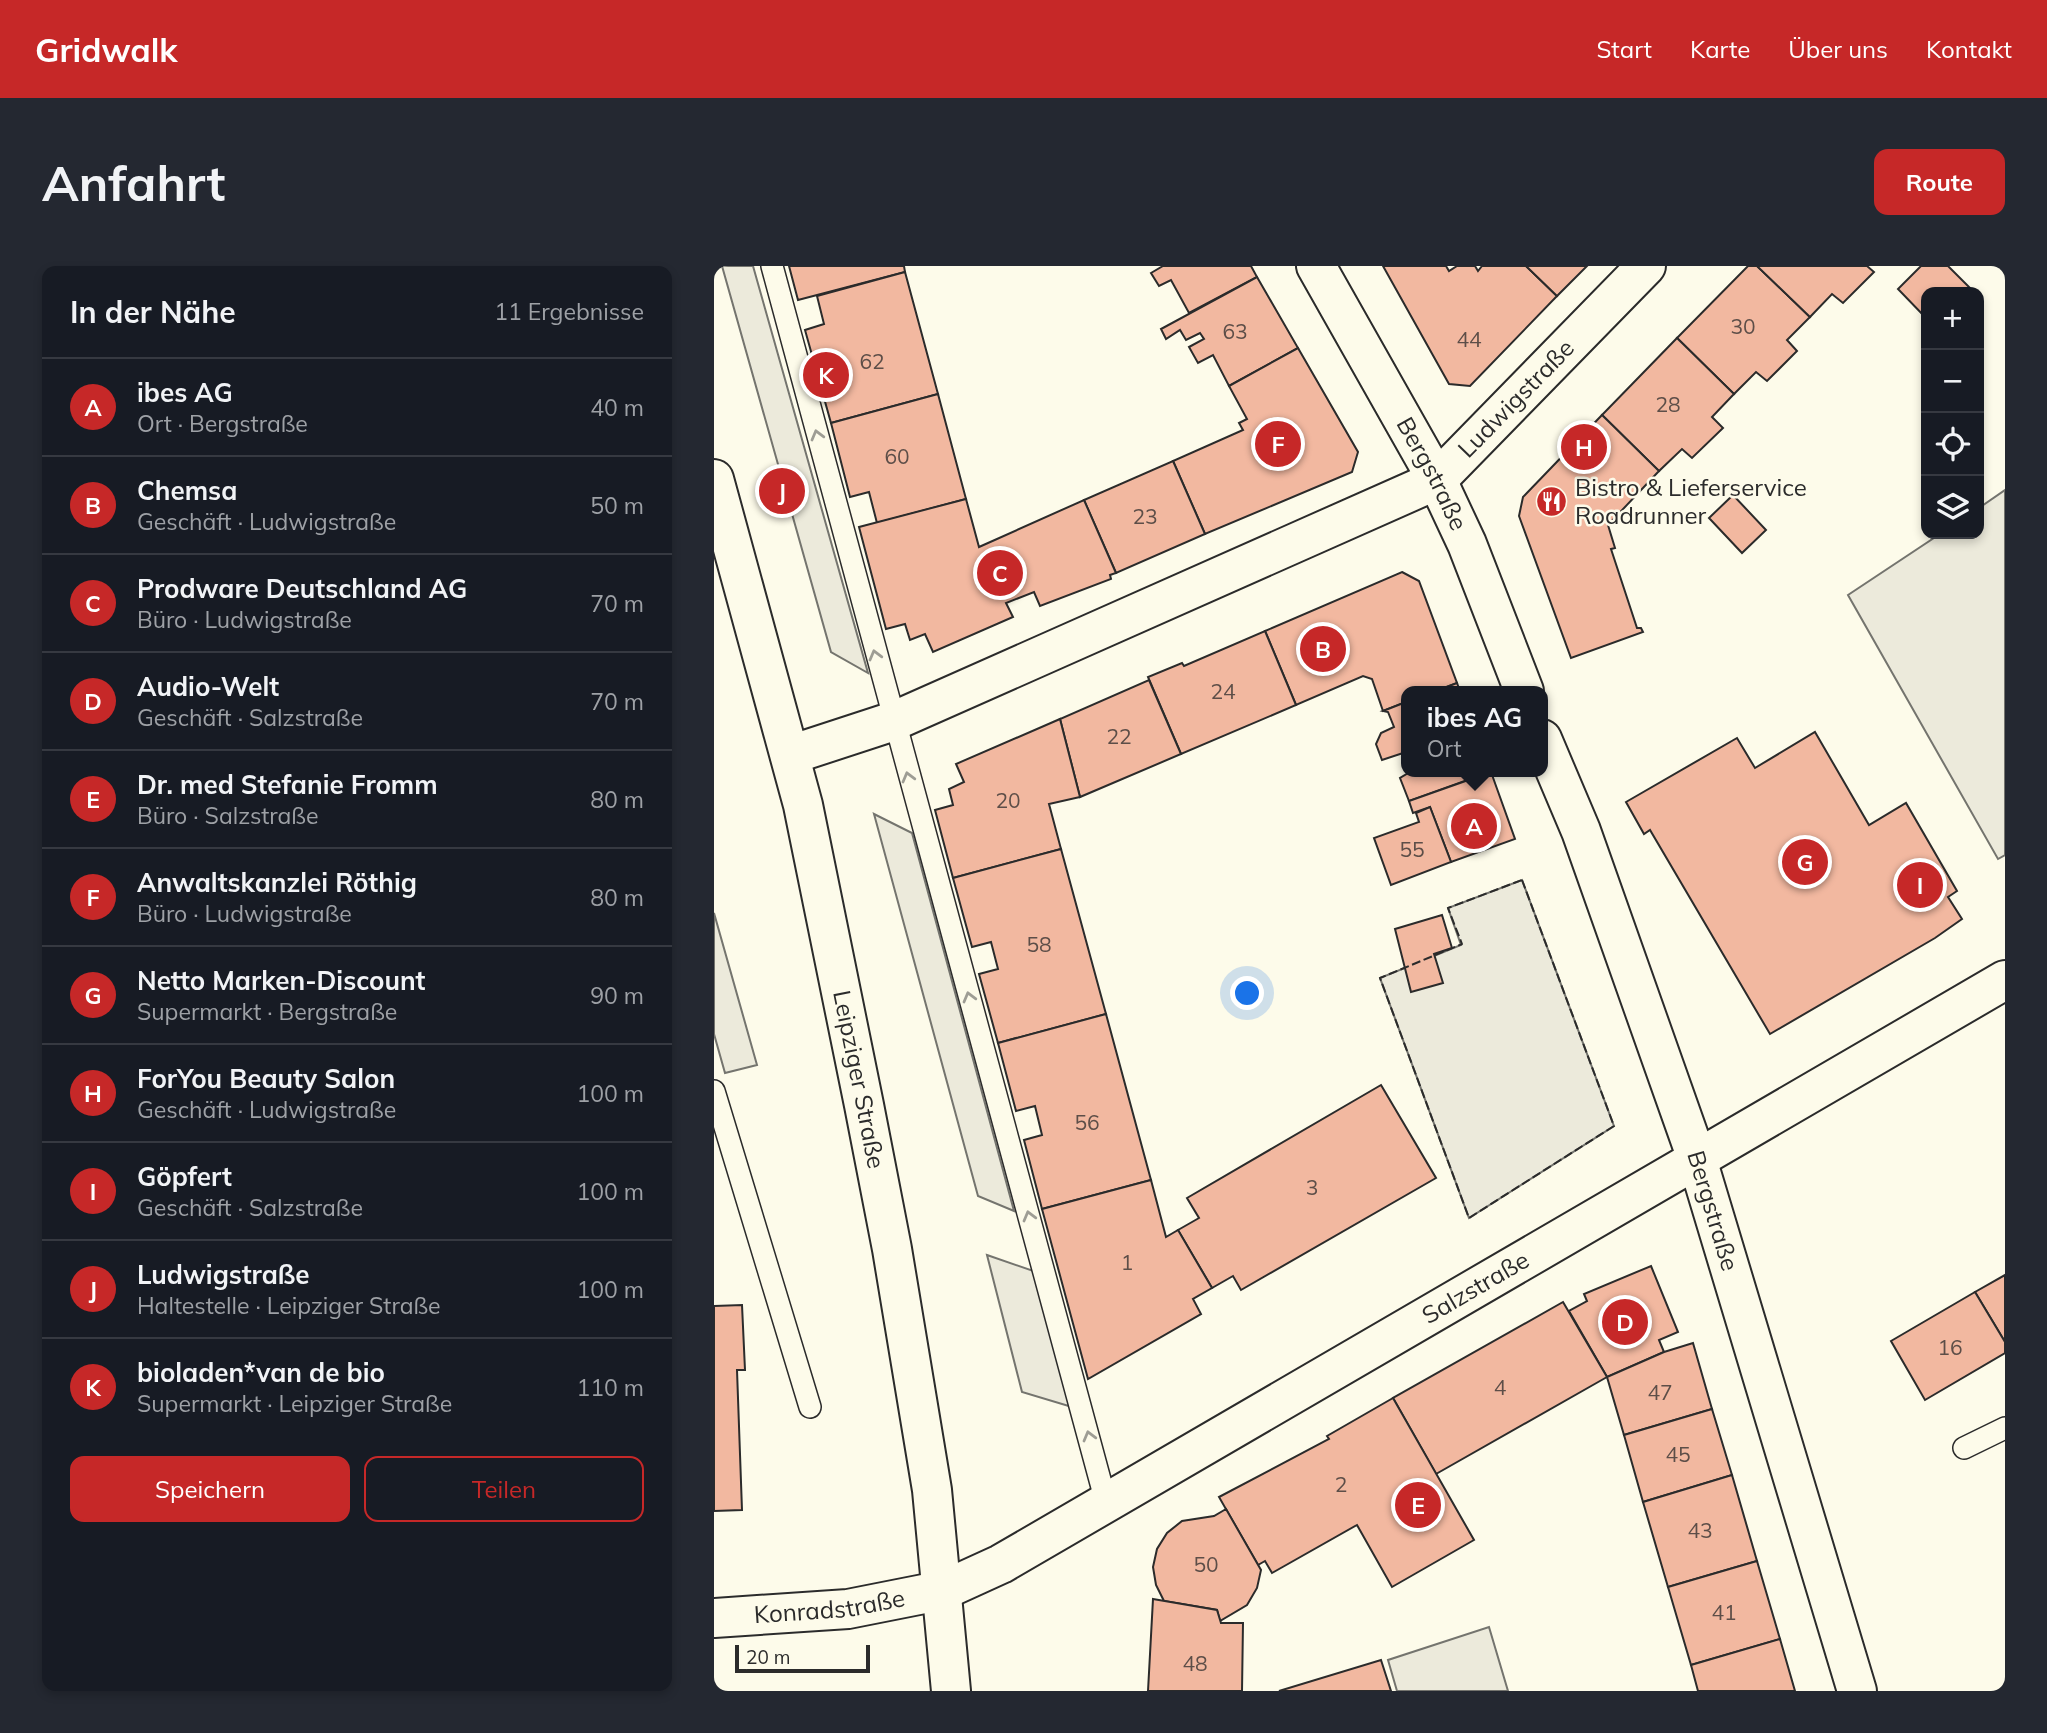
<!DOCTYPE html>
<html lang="de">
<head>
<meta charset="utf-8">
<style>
	body { margin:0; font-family:Mulish,sans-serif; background:#242831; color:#f1f3f6 }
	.controls { position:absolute; right:21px; top:21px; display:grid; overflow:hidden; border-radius:14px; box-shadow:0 4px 10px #0003 }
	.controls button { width:63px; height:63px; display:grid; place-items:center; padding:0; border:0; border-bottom:2px solid #363941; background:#171b24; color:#f1f3f6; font:35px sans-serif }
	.scale { position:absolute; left:21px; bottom:18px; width:135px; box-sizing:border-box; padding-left:7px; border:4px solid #2b2b2b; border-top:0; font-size:19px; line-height:24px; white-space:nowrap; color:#2b2b2b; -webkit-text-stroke:5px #fdfbea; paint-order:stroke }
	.you { position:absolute; left:534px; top:728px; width:24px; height:24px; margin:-18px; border:5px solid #fff; border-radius:50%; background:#1a73e8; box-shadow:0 0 0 10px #1a73e833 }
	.badge { display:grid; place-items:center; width:46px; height:46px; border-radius:50%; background:#c62828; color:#fff; font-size:23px; font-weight:700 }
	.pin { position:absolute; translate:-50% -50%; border:4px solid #fff; box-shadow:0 2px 7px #0006 }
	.popup { position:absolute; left:687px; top:420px; width:147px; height:91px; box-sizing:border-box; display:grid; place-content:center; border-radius:14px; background:#171b24; filter:drop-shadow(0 2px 5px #0005); font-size:23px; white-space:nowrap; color:#9ea1a6 }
	.popup b { font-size:26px; color:#f1f3f6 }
	.popup::after { content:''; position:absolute; left:50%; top:100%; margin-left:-14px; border:14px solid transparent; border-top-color:#171b24 }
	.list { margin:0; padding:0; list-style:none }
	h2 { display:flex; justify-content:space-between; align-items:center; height:91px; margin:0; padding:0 28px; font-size:30px }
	h2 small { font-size:23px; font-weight:400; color:#9ea1a6 }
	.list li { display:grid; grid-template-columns:46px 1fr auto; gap:21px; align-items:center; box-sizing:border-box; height:98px; padding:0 28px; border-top:2px solid #363941 }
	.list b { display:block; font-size:26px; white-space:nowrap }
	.list p { margin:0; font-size:23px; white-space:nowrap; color:#9ea1a6 }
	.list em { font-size:23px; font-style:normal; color:#9ea1a6 }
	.actions { display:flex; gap:14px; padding:21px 28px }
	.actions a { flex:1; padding:16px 0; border:2px solid #c62828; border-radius:14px; text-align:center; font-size:24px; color:#c62828 }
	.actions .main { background:#c62828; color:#fff }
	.icon { flex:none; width:38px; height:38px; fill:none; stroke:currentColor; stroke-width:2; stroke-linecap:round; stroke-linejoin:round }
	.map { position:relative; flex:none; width:1291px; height:1425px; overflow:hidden; border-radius:14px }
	header { display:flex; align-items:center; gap:42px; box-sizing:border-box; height:98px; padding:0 35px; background:#c62828; color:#fff }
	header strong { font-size:33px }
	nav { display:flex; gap:38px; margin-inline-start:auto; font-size:24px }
	.intro { display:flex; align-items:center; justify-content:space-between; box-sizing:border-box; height:168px; padding:0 42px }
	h1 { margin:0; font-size:49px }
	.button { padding:18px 32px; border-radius:14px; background:#c62828; color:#fff; font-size:24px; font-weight:700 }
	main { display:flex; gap:42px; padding:0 42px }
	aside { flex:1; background:#171b24; border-radius:14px; box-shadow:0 4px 10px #0003 }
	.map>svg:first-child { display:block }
	.parking { fill:#eceadb; stroke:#74746e; stroke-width:2 }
	.building { fill:#f2b8a0; stroke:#2b2b2b; stroke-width:2 }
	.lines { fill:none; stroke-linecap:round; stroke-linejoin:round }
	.service-casing { stroke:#2b2b2b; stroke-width:24 }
	.minor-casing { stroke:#2b2b2b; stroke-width:42 }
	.secondary-casing { stroke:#2b2b2b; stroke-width:42 }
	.primary-casing { stroke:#2b2b2b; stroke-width:42 }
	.service { stroke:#fdfbea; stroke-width:21 }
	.minor { stroke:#fdfbea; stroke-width:38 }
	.secondary { stroke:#fdfbea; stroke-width:38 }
	.primary { stroke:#fdfbea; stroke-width:38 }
	.fence { stroke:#2b2b2b; stroke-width:2; stroke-dasharray:9 3.5; stroke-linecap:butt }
	.oneway { stroke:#9e9d94 }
	.labels { text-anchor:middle; stroke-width:5; stroke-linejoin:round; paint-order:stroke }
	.number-label { font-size:21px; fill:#5d4e48 }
	.street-label { font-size:24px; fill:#2b2b2b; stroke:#fdfbea }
	.poi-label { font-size:24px; fill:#2b2b2b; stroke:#fdfbea; text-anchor:start }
</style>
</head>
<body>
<header>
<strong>Gridwalk</strong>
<nav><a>Start</a><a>Karte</a><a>Über uns</a><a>Kontakt</a></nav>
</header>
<div class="intro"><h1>Anfahrt</h1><a class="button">Route</a></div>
<main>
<aside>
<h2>In der Nähe<small>11 Ergebnisse</small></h2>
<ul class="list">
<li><span class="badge">A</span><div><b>ibes AG</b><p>Ort · Bergstraße</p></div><em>40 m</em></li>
<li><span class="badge">B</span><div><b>Chemsa</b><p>Geschäft · Ludwigstraße</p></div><em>50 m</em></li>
<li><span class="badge">C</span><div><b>Prodware Deutschland AG</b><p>Büro · Ludwigstraße</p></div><em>70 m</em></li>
<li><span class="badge">D</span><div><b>Audio-Welt</b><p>Geschäft · Salzstraße</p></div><em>70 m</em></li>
<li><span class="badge">E</span><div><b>Dr. med Stefanie Fromm</b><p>Büro · Salzstraße</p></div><em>80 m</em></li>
<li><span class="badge">F</span><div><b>Anwaltskanzlei Röthig</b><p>Büro · Ludwigstraße</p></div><em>80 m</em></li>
<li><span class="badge">G</span><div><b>Netto Marken-Discount</b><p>Supermarkt · Bergstraße</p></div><em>90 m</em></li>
<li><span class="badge">H</span><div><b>ForYou Beauty Salon</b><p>Geschäft · Ludwigstraße</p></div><em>100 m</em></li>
<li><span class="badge">I</span><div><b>Göpfert</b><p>Geschäft · Salzstraße</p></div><em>100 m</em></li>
<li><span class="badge">J</span><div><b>Ludwigstraße</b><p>Haltestelle · Leipziger Straße</p></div><em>100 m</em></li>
<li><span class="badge">K</span><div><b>bioladen*van de bio</b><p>Supermarkt · Leipziger Straße</p></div><em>110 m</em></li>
</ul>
<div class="actions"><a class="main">Speichern</a><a>Teilen</a></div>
</aside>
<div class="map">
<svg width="1291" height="1425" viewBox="0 0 1291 1425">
	<rect width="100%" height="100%" fill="#fdfbea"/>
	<g class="parking">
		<path d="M8,0H39L154,407L117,386Z"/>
		<path d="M1291,224V589L1284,593L1134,329L1226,268H1265V242Z"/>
		<path d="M160,548L198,567L300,945L264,930Z"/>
		<path d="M808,614L900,860L755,952L666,712L747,679L734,642Z"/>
		<path d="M0,647L43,799L11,807L0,768Z"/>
		<path d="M273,989L331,1009L368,1144L308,1126Z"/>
		<path d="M775,1361L794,1425H683L674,1394Z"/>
	</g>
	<g class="building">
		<path d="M75,0H190L191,6L84,34Z"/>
		<path d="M449,0H537L543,11L475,47L457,14L445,20L437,7Z"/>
		<path d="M669,0H732L735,5L743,0H761L764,5L768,0H812L843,30L756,120L735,118Z"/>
		<path d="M812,0H873L843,30Z"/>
		<path d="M1034,0H1043L1096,51L1073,74L1083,85L1053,115L1042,106L1020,128L963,72Z"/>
		<path d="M1043,0H1153L1160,6L1129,37L1118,28L1096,51Z"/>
		<path d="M1207,0H1234L1260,26H1212V52L1184,23Z"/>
		<path d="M191,6L224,128L117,157L91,64L110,58L103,30Z"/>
		<path d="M543,11L584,82L515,120L499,89L484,97L475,81L490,73L486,67L472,74L466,64L452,73L447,63Z"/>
		<path d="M963,72L1020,128L998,151L1009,162L978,192L968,183L945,205L888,149Z"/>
		<path d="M584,82L644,186L638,206L491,268L459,195L529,164L525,157L533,153L515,120Z"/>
		<path d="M224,128L252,233L163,257L155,226L136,231L117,157Z"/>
		<path d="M888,149L945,205L894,259L901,282L897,283L923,362H927L929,366L857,392L805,250L809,231Z"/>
		<path d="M459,195L491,268L402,307L370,234Z"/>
		<path d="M1019,229L1052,264L1028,287L995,252Z"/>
		<path d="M252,233L265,281L370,234L402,307L396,309L397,313L326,340L320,326L292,337L299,351L219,386L211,368L196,374L191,358L172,363L145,261Z"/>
		<path d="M688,306L705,315L743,417L722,425H692V436L669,445L658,413L649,410L582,439L551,365Z"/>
		<path d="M551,365L582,439L467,488L434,411L468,397L470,400Z"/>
		<path d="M435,414L467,488L366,531L346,453Z"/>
		<path d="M743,417L746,425H722Z"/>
		<path d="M692,436V495L689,487L668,494L662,478L667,467L680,461L674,446L669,445Z"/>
		<path d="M346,453L366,531L335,538L347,583L239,612L221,544L239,539L235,523L250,516L242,498Z"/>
		<path d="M1101,466L1155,559L1192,537L1243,625L1234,631L1248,653L1221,672L1056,768L936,564L930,568L912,536L1023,472L1041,502Z"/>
		<path d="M696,506H776L695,535L686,512Z"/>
		<path d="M777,506L801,573L737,596L716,541L699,547L695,535Z"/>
		<path d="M716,541L737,596L677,619L660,572L705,556L702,547Z"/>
		<path d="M347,583L392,748L284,777L265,708L284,703L277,676L258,681L239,612Z"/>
		<path d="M728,649L738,682L720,688L729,717L697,726L681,663Z"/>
		<path d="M392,748L437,914L328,943L310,874L328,869L321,840L302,845L284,777Z"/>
		<path d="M667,819L722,912L527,1024L519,1010L498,1022L464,964L485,952L473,932Z"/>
		<path d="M437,914L452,971L464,964L498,1022L479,1033L487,1048L374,1113L328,943Z"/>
		<path d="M937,1000L964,1066L945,1074L950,1086L893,1111L855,1045L873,1035L870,1028Z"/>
		<path d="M1291,1009V1076L1261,1026Z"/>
		<path d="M1261,1026L1291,1076V1087L1211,1134L1177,1075Z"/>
		<path d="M849,1036L893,1111L722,1208L679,1132Z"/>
		<path d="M28,1039L31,1104H23L28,1244L0,1245V1040Z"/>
		<path d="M979,1077L998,1143L910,1169L893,1111L950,1086Z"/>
		<path d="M679,1132L760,1274L678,1321L643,1259L558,1307L551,1295L544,1299L505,1231L615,1173L613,1170Z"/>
		<path d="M998,1143L1018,1209L929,1236L910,1169Z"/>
		<path d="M1018,1209L1043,1295L954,1321L929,1236Z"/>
		<path d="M512,1243L547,1304L543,1322L533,1339L506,1355L503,1344L450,1335L442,1319L439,1301L443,1283L453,1267L468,1255L500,1250Z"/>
		<path d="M1043,1295L1066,1373L977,1399L954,1321Z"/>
		<path d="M439,1333L503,1344L507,1357H529L528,1425H434Z"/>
		<path d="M1066,1373L1081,1425H984L977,1399Z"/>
		<path d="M667,1394L677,1425H565Z"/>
	</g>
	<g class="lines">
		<defs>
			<g id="service">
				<path d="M58,0L392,1236"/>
				<path d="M0,825L96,1141"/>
				<path d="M1250,1182L1291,1162"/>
			</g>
			<g id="minor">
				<path id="s1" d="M76,489L180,455L723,214L932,0"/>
				<path id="s2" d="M0,1352L134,1343L230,1324L287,1298L1291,714"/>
			</g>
			<g id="secondary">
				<path id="s3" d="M602,0L723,214L753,278L810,425"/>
				<path id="s4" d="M828,473L867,565L983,893L1143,1425"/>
			</g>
			<g id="primary">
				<path id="s5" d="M0,213L89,539L150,839L178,983L218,1224L237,1425"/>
			</g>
		</defs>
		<use href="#service" class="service-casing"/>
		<use href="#minor" class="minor-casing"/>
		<use href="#secondary" class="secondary-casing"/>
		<use href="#primary" class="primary-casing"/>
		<use href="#service" class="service"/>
		<use href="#minor" class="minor"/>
		<use href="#secondary" class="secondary"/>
		<use href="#primary" class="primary"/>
		<path class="fence" d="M808,614L900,860L755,952L666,712L748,678L734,642Z"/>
	</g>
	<defs><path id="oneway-chevron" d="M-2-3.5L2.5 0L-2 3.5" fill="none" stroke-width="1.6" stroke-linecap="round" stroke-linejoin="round" transform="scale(1.75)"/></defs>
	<g class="oneway">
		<use href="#oneway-chevron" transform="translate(103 169) rotate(-105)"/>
		<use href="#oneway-chevron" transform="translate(161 389) rotate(-105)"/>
		<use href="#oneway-chevron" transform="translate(194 511) rotate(-105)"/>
		<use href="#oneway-chevron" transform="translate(255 731) rotate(-105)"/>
		<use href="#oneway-chevron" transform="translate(315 950) rotate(-105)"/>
		<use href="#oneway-chevron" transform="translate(375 1170) rotate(-105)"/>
	</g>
	<defs>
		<symbol id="restaurant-disc" viewBox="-11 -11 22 22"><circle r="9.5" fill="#c62828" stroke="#fdfbea"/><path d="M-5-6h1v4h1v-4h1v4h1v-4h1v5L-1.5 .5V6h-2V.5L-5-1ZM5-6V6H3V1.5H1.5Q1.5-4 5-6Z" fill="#fff"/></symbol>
	</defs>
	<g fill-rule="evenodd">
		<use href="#restaurant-disc" x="820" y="218" width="35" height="35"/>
	</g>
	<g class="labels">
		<g class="number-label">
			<text x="1029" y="68">30</text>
			<text x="521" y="73">63</text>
			<text x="755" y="81">44</text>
			<text x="158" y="103">62</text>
			<text x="954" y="146">28</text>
			<text x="183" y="198">60</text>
			<text x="431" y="258">23</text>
			<text x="509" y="433">24</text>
			<text x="405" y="478">22</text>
			<text x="294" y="542">20</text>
			<text x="698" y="591">55</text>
			<text x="325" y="686">58</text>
			<text x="373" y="864">56</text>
			<text x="598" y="929">3</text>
			<text x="413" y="1004">1</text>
			<text x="1236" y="1089">16</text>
			<text x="786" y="1129">4</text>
			<text x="946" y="1134">47</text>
			<text x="964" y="1196">45</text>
			<text x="627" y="1226">2</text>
			<text x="986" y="1272">43</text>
			<text x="492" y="1306">50</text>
			<text x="1010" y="1354">41</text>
			<text x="481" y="1405">48</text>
		</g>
		<g class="street-label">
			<text dy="8" stroke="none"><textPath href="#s1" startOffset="817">Ludwigstraße</textPath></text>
			<text dy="8" stroke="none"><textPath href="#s3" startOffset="238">Bergstraße</textPath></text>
			<text dy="8" stroke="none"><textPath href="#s5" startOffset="618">Leipziger Straße</textPath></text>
			<text dy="8" stroke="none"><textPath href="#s4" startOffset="502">Bergstraße</textPath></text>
			<text dy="8" stroke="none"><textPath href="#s2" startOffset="844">Salzstraße</textPath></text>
			<text dy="8" stroke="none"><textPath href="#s2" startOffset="116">Konradstraße</textPath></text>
		</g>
		<g class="poi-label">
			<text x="861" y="230">Bistro &amp; Lieferservice<tspan x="861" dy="28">Roadrunner</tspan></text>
		</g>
	</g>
</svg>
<div class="controls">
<button>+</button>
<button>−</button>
<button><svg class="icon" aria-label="locate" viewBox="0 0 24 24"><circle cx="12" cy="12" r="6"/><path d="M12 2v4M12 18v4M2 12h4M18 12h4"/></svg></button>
<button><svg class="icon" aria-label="layers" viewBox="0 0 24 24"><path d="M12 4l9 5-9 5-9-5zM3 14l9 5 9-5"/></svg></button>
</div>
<div class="scale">20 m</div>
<div class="you"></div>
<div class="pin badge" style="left:760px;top:560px">A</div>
<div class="popup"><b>ibes AG</b>Ort</div>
<div class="pin badge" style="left:609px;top:383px">B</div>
<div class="pin badge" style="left:286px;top:307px">C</div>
<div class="pin badge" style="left:911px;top:1056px">D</div>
<div class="pin badge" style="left:704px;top:1239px">E</div>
<div class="pin badge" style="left:564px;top:178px">F</div>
<div class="pin badge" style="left:1091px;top:596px">G</div>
<div class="pin badge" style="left:870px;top:181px">H</div>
<div class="pin badge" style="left:1206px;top:619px">I</div>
<div class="pin badge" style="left:68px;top:225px">J</div>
<div class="pin badge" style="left:112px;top:109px">K</div>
</div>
</main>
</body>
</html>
